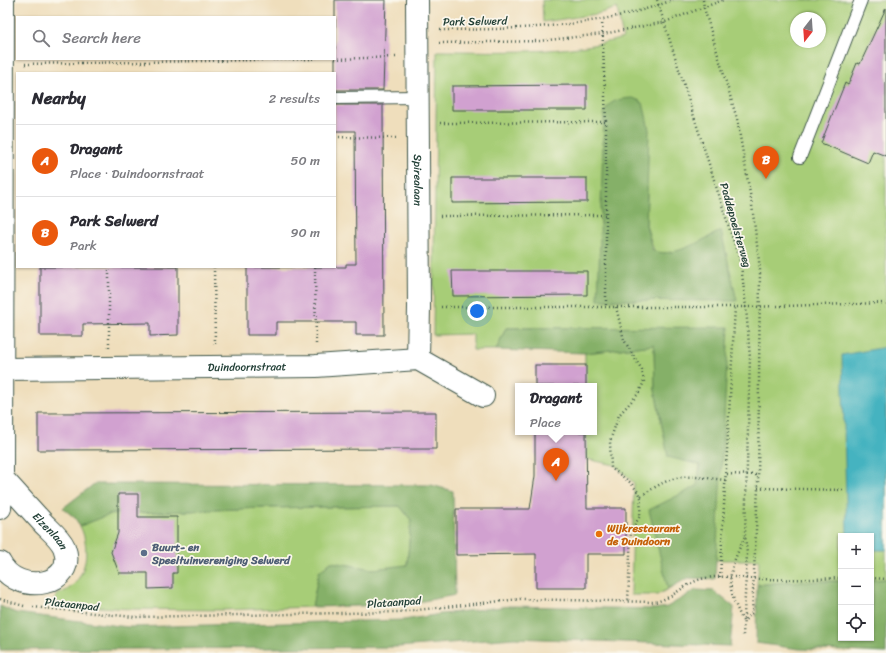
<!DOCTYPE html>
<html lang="en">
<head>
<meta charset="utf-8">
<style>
	body { margin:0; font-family:Sriracha,sans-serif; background:#f7f7f7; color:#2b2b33 }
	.controls { position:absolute; right:12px; bottom:12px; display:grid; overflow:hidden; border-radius:0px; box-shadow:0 1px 3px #0004 }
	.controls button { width:36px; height:36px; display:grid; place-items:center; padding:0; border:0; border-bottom:1px solid #e1e1e2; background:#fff; color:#2b2b33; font:20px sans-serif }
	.compass { position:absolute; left:790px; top:12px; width:36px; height:36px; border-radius:50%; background:#fff; box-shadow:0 1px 3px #0004; rotate:197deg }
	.you { position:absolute; left:477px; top:311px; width:14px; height:14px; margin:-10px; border:3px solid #fff; border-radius:50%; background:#1a73e8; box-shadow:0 0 0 6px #1a73e833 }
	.badge { display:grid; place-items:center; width:26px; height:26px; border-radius:50%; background:#ea580c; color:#fff; font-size:13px; font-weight:700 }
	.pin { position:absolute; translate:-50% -33px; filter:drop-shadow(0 1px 2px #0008) }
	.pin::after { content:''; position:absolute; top:21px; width:14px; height:12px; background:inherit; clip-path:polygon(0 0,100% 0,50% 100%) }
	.popup { position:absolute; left:515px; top:383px; width:82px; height:52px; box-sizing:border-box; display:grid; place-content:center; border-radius:0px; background:#fff; filter:drop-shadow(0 1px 3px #0005); font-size:13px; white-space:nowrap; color:#7c7c81 }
	.popup b { font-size:15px; color:#2b2b33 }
	.popup::after { content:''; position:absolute; left:50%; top:100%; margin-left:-8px; border:8px solid transparent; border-top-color:#fff }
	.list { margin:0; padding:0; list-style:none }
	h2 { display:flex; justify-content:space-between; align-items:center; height:52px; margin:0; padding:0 16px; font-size:17px }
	h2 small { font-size:13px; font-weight:400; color:#7c7c81 }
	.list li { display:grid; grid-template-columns:26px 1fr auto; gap:12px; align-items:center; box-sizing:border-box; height:72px; padding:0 16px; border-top:1px solid #e1e1e2 }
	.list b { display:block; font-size:15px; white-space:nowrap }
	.list p { margin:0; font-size:13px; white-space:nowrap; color:#7c7c81 }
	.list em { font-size:13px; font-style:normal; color:#7c7c81 }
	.icon { flex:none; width:22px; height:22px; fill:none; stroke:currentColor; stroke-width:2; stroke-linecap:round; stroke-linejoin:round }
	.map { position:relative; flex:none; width:886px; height:653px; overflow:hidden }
	.search { position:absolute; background:#fff; box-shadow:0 1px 3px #0004; left:16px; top:16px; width:320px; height:44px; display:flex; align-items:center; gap:10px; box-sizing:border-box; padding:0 14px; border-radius:0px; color:#7c7c81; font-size:15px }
	.panel { position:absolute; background:#fff; box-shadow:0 1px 3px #0004; left:16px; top:72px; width:320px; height:196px; border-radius:0px }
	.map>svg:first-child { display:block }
	.green { fill:#a7cd77; stroke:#638556; fill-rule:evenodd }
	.forest { fill:#85b068; stroke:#52764e }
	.water { fill:#45b3c0; stroke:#32787a }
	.building { fill:#d1a1d0 }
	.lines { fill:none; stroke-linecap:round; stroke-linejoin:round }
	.lane-casing { stroke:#3e5548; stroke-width:14 }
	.street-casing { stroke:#3e5548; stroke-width:24 }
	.path { stroke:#3e5548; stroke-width:2.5; stroke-dasharray:1 3; stroke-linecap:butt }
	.lane { stroke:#fff; stroke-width:12 }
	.street { stroke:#fff; stroke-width:22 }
	.food-dot { fill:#e8710a; stroke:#fbf7ec; stroke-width:1.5 }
	.service-dot { fill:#5c6f8a; stroke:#fbf7ec; stroke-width:1.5 }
	.labels { text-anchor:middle; stroke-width:3.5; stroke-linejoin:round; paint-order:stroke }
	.street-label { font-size:11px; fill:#1f3d34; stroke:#fbf7ec }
	.food-label { font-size:11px; font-weight:bold; fill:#c56008; stroke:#fbf7ec; text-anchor:start }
	.service-label { font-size:11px; font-weight:bold; fill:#4e5e75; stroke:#fbf7ec; text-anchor:start }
</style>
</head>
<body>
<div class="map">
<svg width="886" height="653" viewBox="0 0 886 653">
	<rect width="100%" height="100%" fill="#fbf7ec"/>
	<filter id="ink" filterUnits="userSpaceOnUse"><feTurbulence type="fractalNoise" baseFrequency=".025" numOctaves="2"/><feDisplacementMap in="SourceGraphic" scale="8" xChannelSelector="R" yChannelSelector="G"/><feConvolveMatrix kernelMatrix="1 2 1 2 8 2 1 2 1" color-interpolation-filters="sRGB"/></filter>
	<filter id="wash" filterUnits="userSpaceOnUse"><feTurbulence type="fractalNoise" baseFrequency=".012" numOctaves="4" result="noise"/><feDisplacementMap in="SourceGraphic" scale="16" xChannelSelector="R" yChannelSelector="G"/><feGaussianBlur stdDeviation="0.9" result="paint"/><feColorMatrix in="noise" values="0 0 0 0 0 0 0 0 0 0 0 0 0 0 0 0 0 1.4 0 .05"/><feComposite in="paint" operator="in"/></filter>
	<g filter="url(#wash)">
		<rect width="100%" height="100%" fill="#efdebc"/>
		<g class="green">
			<path d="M542,0H886V579L871,580V536H841V581L785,582L757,585L759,560H662L668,589L657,595H631L634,483L615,465L586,459V432H594V386H585V353L654,345L655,390L663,431L666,328H506L496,350H473V334L433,335L437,51C498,51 565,55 623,38L617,8L597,14L543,22ZM796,18H820V42H796ZM604,131L647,192L646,225L654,251L599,300Z"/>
			<path d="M400,506L411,520L407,566L373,569L331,562L319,572L312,607L222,610L131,609L52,604L58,594C86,586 92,549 80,526L111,514L263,508Z"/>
		</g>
		<g class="forest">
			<path d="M633,98L640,101L644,106L649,130L646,225L652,249C668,262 705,238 721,231L737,301L598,300L604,115C608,100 619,99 633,98Z"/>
			<path d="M729,327L715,579L688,578L668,589L649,510L697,486L700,465L668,457L655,390L654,345L585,353L496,350L506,328Z"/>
			<path d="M94,484L431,485L453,491L455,595L402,605L312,607L319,572L331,562L373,569L407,565L411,520L400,506L263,508L111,514L80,526L75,518L63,508Z"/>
			<path d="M886,579V653L799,649L756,643L757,585L785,582L841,581V638H871V580Z"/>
			<path d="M696,590L714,591L734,607L730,646L514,638L398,647L0,650V606L16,613L128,627L404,620L441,614L510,606L655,609L667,607Z"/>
		</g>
		<path class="water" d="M886,347V550H871V536H847L842,355Z"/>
		<g id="blocks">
			<g class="building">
				<path d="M335,0H386L383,90H335Z"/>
				<path d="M886,8V156L873,151L868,163L821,143L845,83L848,85L857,63L860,64Z"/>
				<path d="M587,85V110H452V86Z"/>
				<path d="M335,105H383L384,335H356V322H276V335H247V267H346V264H356L355,131H335Z"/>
				<path d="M452,178H587V202L452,203Z"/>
				<path d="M40,267H178V335L150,336V323L83,324V336H40Z"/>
				<path d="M452,271H587V295L453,296Z"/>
				<rect x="535" y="365" width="51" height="21"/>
				<path d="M436,412V449L38,450V413Z"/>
				<path d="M535,432H586L587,508H626V554H586V588H536V554L456,555V509H530L535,476Z"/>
				<path d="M118,494H138V517H177V573H173V588L148,589V573H119L111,552L118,533Z"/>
			</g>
		</g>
	</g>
	<g filter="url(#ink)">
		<use href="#blocks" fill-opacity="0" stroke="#3e5548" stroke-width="1"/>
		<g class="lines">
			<defs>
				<g id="lane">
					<path d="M335,98L419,97"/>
					<path d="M800,157L861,0"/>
				</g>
				<g id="street">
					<path id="s1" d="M417,0L419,307L418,359"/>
					<path id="s2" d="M2,369L316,366L418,359L483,396"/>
					<path d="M2,478L3,0"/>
					<path id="s3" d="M0,508L2,478C16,493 30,509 44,524C51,531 60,538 64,547C79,586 17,597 0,563"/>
				</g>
			</defs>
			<use href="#lane" class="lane-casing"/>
			<use href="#street" class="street-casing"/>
			<g class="path">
				<path d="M657,0L741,265L746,307L750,358L745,535L747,554L743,636"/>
				<path d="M703,0L704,8L737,119L752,205L760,269L758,488L752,613L744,621"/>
				<path d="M602,20L606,122V306"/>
				<path d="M440,30C519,29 598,28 673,0"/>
				<path d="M439,43L539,41L603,34L665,22L723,0"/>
				<path d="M335,59L396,57"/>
				<path d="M25,64L317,59"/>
				<path d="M440,123L606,122"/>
				<path d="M335,137L396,138"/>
				<path d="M440,216L606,215"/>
				<path d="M214,267L215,345"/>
				<path d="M315,267L316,344"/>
				<path d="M441,307H746L886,303"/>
				<path d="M616,307L624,340L642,370L644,382L638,394L619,415L610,441L611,468L631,483L641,496L640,516L631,531L628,602"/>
				<path d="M109,347V267"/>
				<path d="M727,474L758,475"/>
				<path d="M758,488L844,490"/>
				<path d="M641,496C678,471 684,476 726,480"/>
				<path d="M720,577L735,307"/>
				<path d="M871,578L886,579"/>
				<path d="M0,599L24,606"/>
				<path d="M33,607L134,617L398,612L520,599L654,602C674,599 686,581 706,578C724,575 743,578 761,579C788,580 814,579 841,578"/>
				<path d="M743,621C724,583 728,573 745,536"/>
			</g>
			<use href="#lane" class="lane"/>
			<use href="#street" class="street"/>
		</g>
	</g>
	<circle class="food-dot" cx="599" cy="534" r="4"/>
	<circle class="service-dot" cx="144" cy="553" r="4"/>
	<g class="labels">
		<g class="street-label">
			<text transform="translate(475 21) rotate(-1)" y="4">Park Selwerd</text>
			<text dy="4" stroke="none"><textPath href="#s1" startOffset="180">Spirealaan</textPath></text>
			<text transform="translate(736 225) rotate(74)" y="4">Paddepoelsterweg</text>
			<text dy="4" stroke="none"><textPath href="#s2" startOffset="245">Duindoornstraat</textPath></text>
			<text dy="4" stroke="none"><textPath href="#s3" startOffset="102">Elzenlaan</textPath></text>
			<text transform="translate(394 602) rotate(-4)" y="4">Plataanpad</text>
			<text transform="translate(72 604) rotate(6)" y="4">Plataanpad</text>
		</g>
		<g class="food-label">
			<text x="607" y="532">Wijkrestaurant<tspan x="607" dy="13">de Duindoorn</tspan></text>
		</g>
		<g class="service-label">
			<text x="152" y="551">Buurt- en<tspan x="152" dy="13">Speeltuinvereniging Selwerd</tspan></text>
		</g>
	</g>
</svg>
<div class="controls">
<button>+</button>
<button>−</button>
<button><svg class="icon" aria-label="locate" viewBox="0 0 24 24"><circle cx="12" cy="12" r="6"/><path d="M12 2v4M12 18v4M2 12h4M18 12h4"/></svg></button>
</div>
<svg class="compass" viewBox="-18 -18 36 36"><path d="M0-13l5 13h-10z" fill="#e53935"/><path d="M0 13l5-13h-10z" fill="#7c7c81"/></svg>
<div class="you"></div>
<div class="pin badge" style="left:556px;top:481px">A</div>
<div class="popup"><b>Dragant</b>Place</div>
<div class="pin badge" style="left:766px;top:179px">B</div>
<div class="search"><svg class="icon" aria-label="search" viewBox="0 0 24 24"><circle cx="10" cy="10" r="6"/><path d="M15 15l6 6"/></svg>Search here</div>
<section class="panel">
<h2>Nearby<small>2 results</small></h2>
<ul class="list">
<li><span class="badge">A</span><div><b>Dragant</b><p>Place · Duindoornstraat</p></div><em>50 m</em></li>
<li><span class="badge">B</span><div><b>Park Selwerd</b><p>Park</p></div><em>90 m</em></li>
</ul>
</section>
</div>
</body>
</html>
